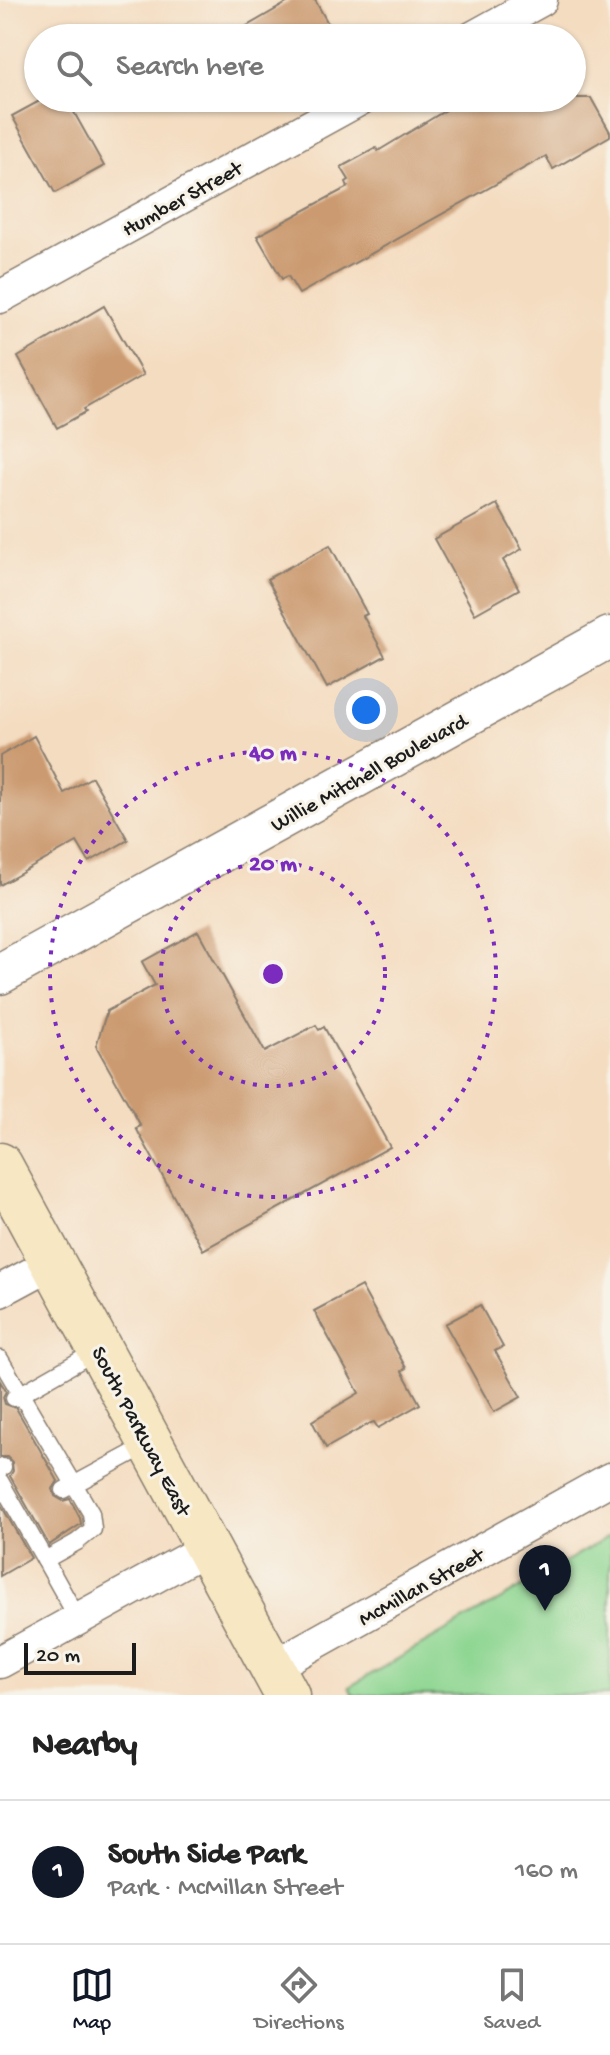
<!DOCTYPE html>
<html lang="en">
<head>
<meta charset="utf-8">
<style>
	body { margin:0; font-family:"Gochi Hand",sans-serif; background:#f2f2f2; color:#222 }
	.scale { position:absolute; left:24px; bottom:20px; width:112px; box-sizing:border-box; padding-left:8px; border:4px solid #1c1c1c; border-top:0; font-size:22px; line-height:28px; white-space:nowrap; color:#1c1c1c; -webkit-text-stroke:6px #f7f3e8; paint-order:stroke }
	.you { position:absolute; left:366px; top:710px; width:28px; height:28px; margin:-20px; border:6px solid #fff; border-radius:50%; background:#1a73e8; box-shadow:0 0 0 12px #1a73e833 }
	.badge { display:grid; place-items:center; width:52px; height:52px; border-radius:50%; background:#111827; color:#fff; font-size:26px; font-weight:700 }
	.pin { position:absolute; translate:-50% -66px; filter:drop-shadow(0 2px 4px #0008) }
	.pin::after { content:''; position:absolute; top:42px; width:28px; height:24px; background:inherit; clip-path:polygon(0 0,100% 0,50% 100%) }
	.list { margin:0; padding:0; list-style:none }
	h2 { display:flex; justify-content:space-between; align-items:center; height:104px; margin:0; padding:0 32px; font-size:34px }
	h2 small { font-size:26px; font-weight:400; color:#767676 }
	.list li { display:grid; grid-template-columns:52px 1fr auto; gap:24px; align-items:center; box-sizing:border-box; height:144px; padding:0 32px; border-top:2px solid #e0e0e0 }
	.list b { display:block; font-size:30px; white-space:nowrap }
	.list p { margin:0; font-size:26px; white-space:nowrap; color:#767676 }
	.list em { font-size:26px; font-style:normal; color:#767676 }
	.icon { flex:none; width:44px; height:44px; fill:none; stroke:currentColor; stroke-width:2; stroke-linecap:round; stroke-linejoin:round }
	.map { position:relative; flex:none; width:610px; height:1695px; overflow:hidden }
	.search { position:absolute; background:#fff; box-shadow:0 2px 6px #0004; left:24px; right:24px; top:24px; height:88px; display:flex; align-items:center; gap:20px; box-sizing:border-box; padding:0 28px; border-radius:44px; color:#767676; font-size:30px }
	.sheet { height:248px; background:#fff }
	nav { display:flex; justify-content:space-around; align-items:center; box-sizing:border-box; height:112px; border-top:2px solid #e0e0e0; background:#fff; font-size:22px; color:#767676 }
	nav a { display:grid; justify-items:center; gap:4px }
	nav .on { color:#111827 }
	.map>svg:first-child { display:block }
	.green { fill:#8dd691; stroke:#547956; stroke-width:2 }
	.building { fill:#cb9a6f }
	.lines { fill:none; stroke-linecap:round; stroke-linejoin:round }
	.service-casing { stroke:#887c6e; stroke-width:19 }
	.minor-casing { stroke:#887c6e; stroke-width:35 }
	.tertiary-casing { stroke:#887c6e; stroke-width:43 }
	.secondary-casing { stroke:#887c6e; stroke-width:47 }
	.service { stroke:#fff; stroke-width:16 }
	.minor { stroke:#fff; stroke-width:32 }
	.tertiary { stroke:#fff; stroke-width:40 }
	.secondary { stroke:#f7e8c3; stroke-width:44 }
	.ring { fill:none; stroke:#7b2cbf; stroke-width:4; stroke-dasharray:4 8 }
	.labels { text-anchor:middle; stroke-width:6; stroke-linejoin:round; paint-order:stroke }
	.street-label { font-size:22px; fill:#1c1c1c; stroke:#f7f3e8 }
	.centre { fill:#7b2cbf; stroke:#f7f3e8; stroke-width:4 }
	.ring-label { font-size:24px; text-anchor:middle; font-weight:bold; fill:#7b2cbf; stroke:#f7f3e8; stroke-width:6; stroke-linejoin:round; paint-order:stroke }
</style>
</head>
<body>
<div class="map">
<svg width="610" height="1695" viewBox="0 0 610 1695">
	<rect width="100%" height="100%" fill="#f7f3e8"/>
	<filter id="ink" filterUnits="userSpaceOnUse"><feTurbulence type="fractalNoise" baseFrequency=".0125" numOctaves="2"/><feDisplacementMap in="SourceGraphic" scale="16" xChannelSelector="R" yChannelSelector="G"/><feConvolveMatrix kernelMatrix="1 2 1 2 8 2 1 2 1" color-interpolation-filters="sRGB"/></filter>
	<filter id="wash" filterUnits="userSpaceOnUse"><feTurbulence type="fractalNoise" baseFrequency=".006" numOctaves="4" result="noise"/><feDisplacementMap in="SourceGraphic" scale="32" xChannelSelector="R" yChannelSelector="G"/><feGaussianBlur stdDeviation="1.8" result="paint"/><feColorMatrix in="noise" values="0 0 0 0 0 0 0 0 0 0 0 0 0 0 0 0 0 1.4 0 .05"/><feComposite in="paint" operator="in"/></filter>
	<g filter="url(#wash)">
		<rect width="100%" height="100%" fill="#f4dcc0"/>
		<path class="green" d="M610,1536V1695H353L349,1687Z"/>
		<g id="blocks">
			<g class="building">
				<path d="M292,0H315L336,38H226Z"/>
				<path d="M45,98H66L104,166L55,193L12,116Z"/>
				<path d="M466,98H591L610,132V136L553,169L546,156L299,294L288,276L282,279L257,236L348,187L346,182L349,180L341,167L376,148L378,151Z"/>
				<path d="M104,306L143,375L84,409L86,412L57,428L18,357Z"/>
				<path d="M497,504L522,549L503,560L519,589L475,614L434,539Z"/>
				<path d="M330,545L367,614L363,616L385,656L327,688L267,579Z"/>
				<path d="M34,736L64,793L92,777L128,840L89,862L77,842L0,885V756Z"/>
				<path d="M198,931L265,1052L316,1025L319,1030L324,1027L390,1147L203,1250L136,1128L141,1126L96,1046L107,1011L155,985L142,962Z"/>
				<path d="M361,1286L406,1368L402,1371L420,1404L378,1428L374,1422L371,1423L326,1448L312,1421L359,1393L314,1311Z"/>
				<path d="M480,1305L503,1347L495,1351L521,1397L494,1412L445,1324Z"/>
				<path d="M0,1381L6,1391L3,1397L5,1404L16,1408L58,1481L53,1489L55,1496L63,1501L70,1499L80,1518L81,1524L49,1545L10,1476L13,1471L12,1462L7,1457H0Z"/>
				<path d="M0,1503L31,1558L0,1576Z"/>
			</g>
		</g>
	</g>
	<g filter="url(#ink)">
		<use href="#blocks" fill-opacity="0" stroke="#887c6e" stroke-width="2"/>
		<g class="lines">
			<defs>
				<g id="service">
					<path d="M0,1359L91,1513L93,1529L77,1542L45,1560L78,1619"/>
					<path d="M14,1398L98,1350"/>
					<path d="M0,1469L3,1467"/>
					<path d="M0,1481L45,1560"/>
					<path d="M64,1490L149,1444"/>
				</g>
				<g id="minor">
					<path d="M472,38L541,0"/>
					<path d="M0,297L362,98"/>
					<path d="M0,1291L52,1263"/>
					<path d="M0,1662L207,1548"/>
					<path d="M272,1667L610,1479"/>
				</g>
				<path id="tertiary" d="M0,974L610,637"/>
				<path id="secondary" d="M0,1165L287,1695"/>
			</defs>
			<use href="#service" class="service-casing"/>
			<use href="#minor" class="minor-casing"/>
			<use href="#tertiary" class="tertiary-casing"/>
			<use href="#secondary" class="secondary-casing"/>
			<use href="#service" class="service"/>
			<use href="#minor" class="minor"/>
			<use href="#tertiary" class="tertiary"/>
			<use href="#secondary" class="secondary"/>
		</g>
	</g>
	<g class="ring">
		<circle cx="273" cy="974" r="112"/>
		<circle cx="273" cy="974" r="223"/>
	</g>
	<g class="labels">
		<g class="street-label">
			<text transform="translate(181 197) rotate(-29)" y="8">Humber Street</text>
			<text transform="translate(368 771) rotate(-29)" y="8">Willie Mitchell Boulevard</text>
			<text transform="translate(143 1430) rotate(62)" y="8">South Parkway East</text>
			<text transform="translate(420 1585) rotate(-29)" y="8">McMillan Street</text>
		</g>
	</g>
	<circle cx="273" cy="974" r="12" class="centre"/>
	<g class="ring-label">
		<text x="273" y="759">40 m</text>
		<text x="273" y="870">20 m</text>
	</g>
</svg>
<div class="scale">20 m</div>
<div class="you"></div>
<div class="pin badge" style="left:545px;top:1611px">1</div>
<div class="search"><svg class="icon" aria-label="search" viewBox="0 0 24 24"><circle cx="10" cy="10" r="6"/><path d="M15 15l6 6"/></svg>Search here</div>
</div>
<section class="sheet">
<h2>Nearby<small></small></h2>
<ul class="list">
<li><span class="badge">1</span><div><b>South Side Park</b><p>Park · McMillan Street</p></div><em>160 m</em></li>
</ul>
</section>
<nav>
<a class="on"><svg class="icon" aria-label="map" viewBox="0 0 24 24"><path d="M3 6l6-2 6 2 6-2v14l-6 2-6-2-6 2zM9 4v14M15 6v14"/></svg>Map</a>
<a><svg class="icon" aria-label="directions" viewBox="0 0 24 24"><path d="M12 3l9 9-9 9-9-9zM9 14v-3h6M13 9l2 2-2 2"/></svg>Directions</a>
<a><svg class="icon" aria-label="saved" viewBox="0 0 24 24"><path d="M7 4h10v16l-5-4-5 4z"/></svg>Saved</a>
</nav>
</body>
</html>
